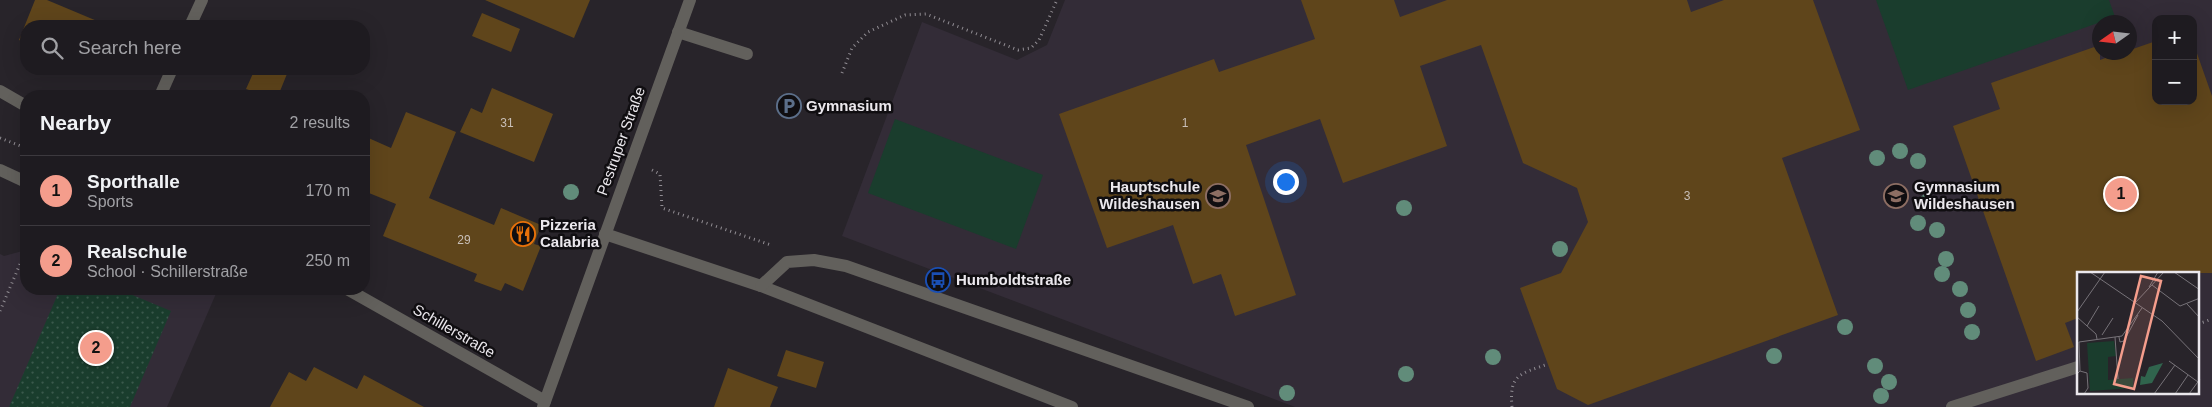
<!DOCTYPE html>
<html lang="en">
<head>
<meta charset="utf-8">
<style>
	body { margin:0; font-family:Arial,sans-serif; background:#262429; color:#f1f3f6 }
	.controls { position:absolute; right:15px; top:15px; display:grid; overflow:hidden; border-radius:10px; box-shadow:0 5px 20px #0002 }
	.controls button { width:45px; height:45px; display:grid; place-items:center; padding:0; border:0; border-bottom:1px solid #3c393e; background:#1e1b20; color:#f1f3f6; font:25px sans-serif }
	.compass { position:absolute; left:2092px; top:15px; width:45px; height:45px; border-radius:50%; background:#1e1b20; box-shadow:0 5px 20px #0002; rotate:256deg }
	.you { position:absolute; left:1285px; top:181px; width:18px; height:18px; margin:-12px; border:4px solid #fff; border-radius:50%; background:#1a73e8; box-shadow:0 0 0 8px #1a73e833 }
	.badge { display:grid; place-items:center; width:32px; height:32px; border-radius:50%; background:#f49d8c; color:#111; font-size:16px; font-weight:700 }
	.pin { position:absolute; translate:-50% -50%; border:2px solid #fff; box-shadow:0 1px 5px #0006 }
	.list { margin:0; padding:0; list-style:none }
	h2 { display:flex; justify-content:space-between; align-items:center; height:65px; margin:0; padding:0 20px; font-size:21px }
	h2 small { font-size:16px; font-weight:400; color:#a1a1a5 }
	.list li { display:grid; grid-template-columns:32px 1fr auto; gap:15px; align-items:center; box-sizing:border-box; height:70px; padding:0 20px; border-top:1px solid #3c393e }
	.list b { display:block; font-size:19px; white-space:nowrap }
	.list p { margin:0; font-size:16px; white-space:nowrap; color:#a1a1a5 }
	.list em { font-size:16px; font-style:normal; color:#a1a1a5 }
	.icon { flex:none; width:28px; height:28px; fill:none; stroke:currentColor; stroke-width:2; stroke-linecap:round; stroke-linejoin:round }
	.map { position:relative; flex:none; width:2212px; height:407px; overflow:hidden }
	.search { position:absolute; background:#1e1b20; box-shadow:0 5px 20px #0002; left:20px; top:20px; width:350px; height:55px; display:flex; align-items:center; gap:12px; box-sizing:border-box; padding:0 18px; border-radius:20px; color:#a1a1a5; font-size:19px }
	.panel { position:absolute; background:#1e1b20; box-shadow:0 5px 20px #0002; left:20px; top:90px; width:350px; height:205px; border-radius:20px }
	.map>svg:first-child { display:block }
	.built { fill:#332c37; fill-rule:evenodd }
	.green { fill:url(#green-dots) }
	.pitch { fill:#1a3d2d }
	.building { fill:#5f451b }
	.lines { fill:none; stroke-linecap:round; stroke-linejoin:round }
	.path { stroke:#928e94; stroke-width:3; stroke-dasharray:1 4; stroke-linecap:butt }
	.minor { stroke:#62605c; stroke-width:12 }
	.tree { fill:#618c7a }
	.labels { text-anchor:middle; stroke-width:5; stroke-linejoin:round; paint-order:stroke }
	.number-label { font-size:12px; fill:#c8bfb8 }
	.poi-label { font-size:15px; font-weight:bold; fill:#ebe8ed; stroke:#100e11; text-anchor:start }
	.street-label { font-size:15px; fill:#ebe8ed; stroke:#100e11 }
	.inset-road { fill:none; stroke:#767278; stroke-width:1 }
	.view { fill:#f49d8c; fill-opacity:0.15; stroke:#f49d8c; stroke-width:2.5 }
	.inset-edge { fill:none; stroke:#ebe8ed; stroke-width:2.5 }
</style>
</head>
<body>
<div class="map">
<svg width="2212" height="407" viewBox="0 0 2212 407">
	<defs>
		<pattern id="green-dots" width="8" height="8" patternUnits="userSpaceOnUse" patternTransform="scale(1.25)"><rect width="8" height="8" fill="#1a3d2d"/><path d="M2 2h.1M6 6h.1" fill="none" stroke="#3b594c" stroke-width="1.8" stroke-linecap="round"/></pattern>
	</defs>
	<rect width="100%" height="100%" fill="#28242a"/>
	<g class="built">
		<path d="M1065,0H2212V407H1295L842,236L922,22L1017,60L1047,45ZM2156,19H2193V101H2156ZM2100,22H2130V52H2100ZM2078,273H2198V393H2078Z"/>
		<path d="M26,250V289H218L167,407H0V254L4,256Z"/>
	</g>
	<path class="green" d="M60,289H118L171,311L130,407H9Z"/>
	<g class="pitch">
		<path d="M1876,0H2109L2115,17L1908,90Z"/>
		<path d="M895,119L1043,175L1016,249L868,193Z"/>
	</g>
	<g class="building">
		<path d="M35,0H47L109,26H26V43L19,40Z"/>
		<path d="M485,0H590L574,38Z"/>
		<path d="M1301,0H1394L1400,17L1447,0H1687L1691,12L1724,0H1813L1860,130L1782,158L1838,315L1588,405L1557,389L1520,288L1561,273L1588,222L1577,188L1523,163L1481,45L1420,66L1447,146L1343,183L1320,119L1246,145L1296,295L1235,316L1221,274L1193,284L1173,225L1107,248L1059,114L1214,59L1219,72L1315,39Z"/>
		<path d="M482,13L520,29L511,52L472,36Z"/>
		<path d="M2156,41V101H2193V42L2212,96V273H2078V318L2065,323L2074,347L2036,361L1953,126L2000,109L1991,83L2100,45V60L2122,52H2130V50Z"/>
		<path d="M255,69H289L278,96H246L249,90L246,89Z"/>
		<path d="M492,88L553,114L534,162L460,132L471,108L482,113Z"/>
		<path d="M406,112L456,132L429,198L494,225L501,208L541,225L534,244L541,246L523,291L505,283L501,291L474,281L477,274L383,236L396,204L364,191V136L391,148Z"/>
		<path d="M786,350L824,362L816,388L777,376Z"/>
		<path d="M314,367L357,389L364,375L424,407H270L289,372L306,381Z"/>
		<path d="M728,368L778,387L770,407H714Z"/>
	</g>
	<g class="lines">
		<g class="path">
			<path d="M842,73L852,48L868,32L905,15L926,14L1018,50L1031,48L1039,40L1057,0"/>
			<path d="M0,138L26,148"/>
			<path d="M652,170L660,174L662,208L771,245"/>
			<path d="M0,311L26,250"/>
			<path d="M2198,324L2212,319"/>
			<path d="M1512,407C1509,374 1520,374 1548,364"/>
		</g>
		<g class="minor">
			<path d="M190,26L202,0"/>
			<path d="M678,32L747,54"/>
			<path d="M0,91L26,106"/>
			<path d="M160,96L172,69"/>
			<path d="M0,170L26,182"/>
			<path d="M605,234L761,286L1072,407"/>
			<path d="M761,286L787,262L814,260L846,266L1248,407"/>
			<path d="M347,289L545,401"/>
			<path d="M543,407L690,0"/>
			<path d="M1952,407L2078,367"/>
		</g>
	</g>
	<g class="tree">
		<circle cx="1900" cy="151" r="8"/>
		<circle cx="1877" cy="158" r="8"/>
		<circle cx="1918" cy="161" r="8"/>
		<circle cx="571" cy="192" r="8"/>
		<circle cx="1927" cy="202" r="8"/>
		<circle cx="1404" cy="208" r="8"/>
		<circle cx="1918" cy="223" r="8"/>
		<circle cx="1937" cy="230" r="8"/>
		<circle cx="1560" cy="249" r="8"/>
		<circle cx="1946" cy="259" r="8"/>
		<circle cx="1942" cy="274" r="8"/>
		<circle cx="1960" cy="289" r="8"/>
		<circle cx="1968" cy="310" r="8"/>
		<circle cx="1845" cy="327" r="8"/>
		<circle cx="1972" cy="332" r="8"/>
		<circle cx="1774" cy="356" r="8"/>
		<circle cx="1493" cy="357" r="8"/>
		<circle cx="1875" cy="366" r="8"/>
		<circle cx="1406" cy="374" r="8"/>
		<circle cx="1889" cy="382" r="8"/>
		<circle cx="1287" cy="393" r="8"/>
		<circle cx="1881" cy="396" r="8"/>
	</g>
	<defs>
		<symbol id="parking-ring" viewBox="-11 -11 22 22"><circle r="9.5" fill="#100e11" stroke="#5c6f8a" stroke-width="1.5"/><path d="M-3.5-5.5H1a3.5 3.5 0 0 1 0 7H-1V5.5H-3.5ZM-1-3.4V-.6H.8a1.4 1.4 0 0 0 0-2.8Z" fill="#5c6f8a"/></symbol>
		<symbol id="school-ring" viewBox="-11 -11 22 22"><circle r="9.5" fill="#100e11" stroke="#8d6e63" stroke-width="1.5"/><path d="M0-5L7-2L0 1L-7-2ZM-4 1L0 2.5L4 1V4Q0 6-4 4Z" fill="#8d6e63"/></symbol>
		<symbol id="restaurant-ring" viewBox="-11 -11 22 22"><circle r="9.5" fill="#100e11" stroke="#e8710a" stroke-width="1.5"/><path d="M-5-6h1v4h1v-4h1v4h1v-4h1v5L-1.5 .5V6h-2V.5L-5-1ZM5-6V6H3V1.5H1.5Q1.5-4 5-6Z" fill="#e8710a"/></symbol>
		<symbol id="bus-ring" viewBox="-11 -11 22 22"><circle r="9.5" fill="#100e11" stroke="#1a4fb4" stroke-width="1.5"/><path d="M-5-6H5V4H4V6H2V4H-2V6H-4V4H-5ZM-3.5-4V0h7V-4ZM-3.5 1.2v1.5H-2V1.2ZM2 1.2v1.5H3.5V1.2Z" fill="#1a4fb4"/></symbol>
	</defs>
	<g fill-rule="evenodd">
		<use href="#parking-ring" x="775" y="92" width="28" height="28"/>
		<use href="#school-ring" x="1204" y="182" width="28" height="28"/>
		<use href="#school-ring" x="1882" y="182" width="28" height="28"/>
		<use href="#restaurant-ring" x="509" y="220" width="28" height="28"/>
		<use href="#bus-ring" x="924" y="266" width="28" height="28"/>
	</g>
	<g class="labels">
		<g class="number-label">
			<text x="507" y="127">31</text>
			<text x="1185" y="127">1</text>
			<text x="1687" y="200">3</text>
			<text x="464" y="244">29</text>
		</g>
		<g class="poi-label">
			<text x="806" y="111">Gymnasium</text>
			<text x="1200" y="192" text-anchor="end">Hauptschule<tspan x="1200" dy="17">Wildeshausen</tspan></text>
			<text x="1914" y="192">Gymnasium<tspan x="1914" dy="17">Wildeshausen</tspan></text>
			<text x="540" y="230">Pizzeria<tspan x="540" dy="17">Calabria</tspan></text>
			<text x="956" y="285">Humboldtstraße</text>
		</g>
		<g class="street-label">
			<text transform="translate(621 141) rotate(-70)" y="5">Pestruper Straße</text>
			<text transform="translate(454 331) rotate(30)" y="5">Schillerstraße</text>
		</g>
	</g>
	<g transform="translate(2077 272)">
		<rect width="122" height="122" fill="#28242a"/>
		<path d="M86,91L75,111L63,113L64,104L68,105L72,95Z" fill="#30644d"/>
		<path d="M37,69L39,84L31,85V108L56,106V116L13,119L10,71Z" fill="#1a3d2d"/>
		<path class="inset-road" d="M13,0L85,49L123,88M97,0L123,18M75,13L103,34L123,26M72,15L81,0M58,31L87,0M110,32L123,46M0,40L28,0M0,45L19,62L20,67M10,54L22,34M25,63L36,46M38,65L41,107M42,65L43,70L47,69L61,43M92,89L121,110M3,99L10,101L11,116L7,122M0,102L3,99L2,70L45,64L65,36M77,122L98,93M98,122L111,103M112,122L123,107"/>
		<path class="view" d="M64,4L84,9L57,117L37,112Z"/>
		<rect width="122" height="122" class="inset-edge"/>
	</g>
</svg>
<div class="controls">
<button>+</button>
<button>−</button>
</div>
<svg class="compass" viewBox="-18 -18 36 36"><path d="M0-13l5 13h-10z" fill="#e53935"/><path d="M0 13l5-13h-10z" fill="#a1a1a5"/></svg>
<div class="you"></div>
<div class="pin badge" style="left:2121px;top:194px">1</div>
<div class="pin badge" style="left:96px;top:348px">2</div>
<div class="search"><svg class="icon" aria-label="search" viewBox="0 0 24 24"><circle cx="10" cy="10" r="6"/><path d="M15 15l6 6"/></svg>Search here</div>
<section class="panel">
<h2>Nearby<small>2 results</small></h2>
<ul class="list">
<li><span class="badge">1</span><div><b>Sporthalle</b><p>Sports</p></div><em>170 m</em></li>
<li><span class="badge">2</span><div><b>Realschule</b><p>School · Schillerstraße</p></div><em>250 m</em></li>
</ul>
</section>
</div>
</body>
</html>
